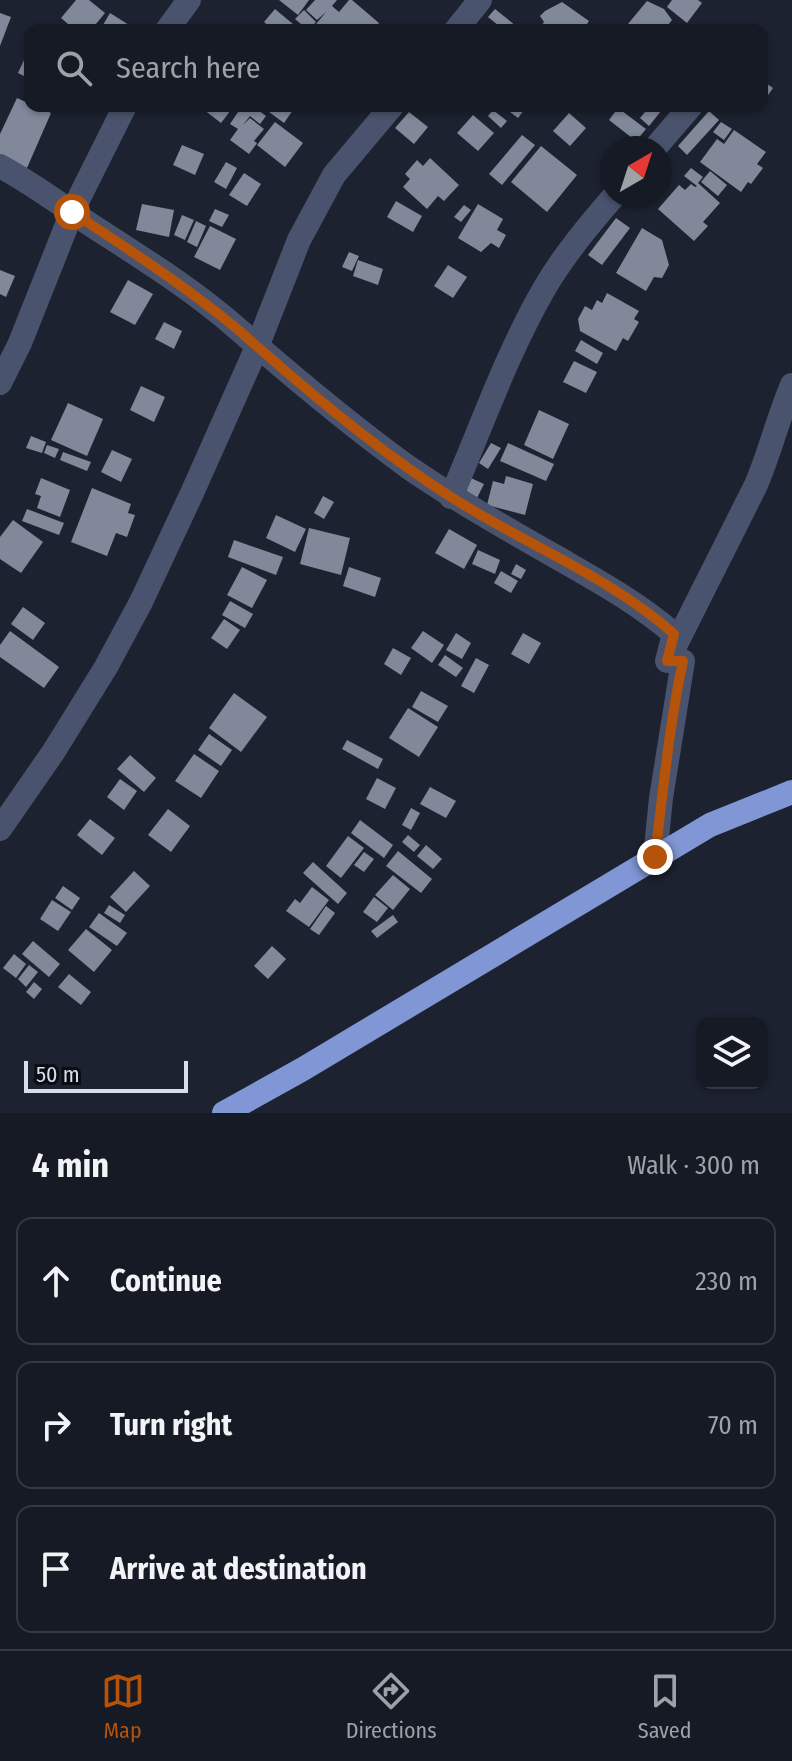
<!DOCTYPE html>
<html lang="en">
<head>
<meta charset="utf-8">
<style>
	body { margin:0; font-family:"Fira Sans Condensed",sans-serif; background:#1f232c; color:#f1f3f6 }
	.controls { position:absolute; right:24px; bottom:24px; display:grid; overflow:hidden; border-radius:16px; box-shadow:0 2px 6px #0004 }
	.controls button { width:72px; height:72px; display:grid; place-items:center; padding:0; border:0; border-bottom:2px solid #353841; background:#161a24; color:#f1f3f6; font:40px sans-serif }
	.compass { position:absolute; left:600px; top:136px; width:72px; height:72px; border-radius:50%; background:#161a24; box-shadow:0 2px 6px #0004; rotate:39deg }
	.scale { position:absolute; left:24px; bottom:20px; width:164px; box-sizing:border-box; padding-left:8px; border:4px solid #dadee7; border-top:0; font-size:22px; line-height:28px; white-space:nowrap; color:#dadee7; -webkit-text-stroke:6px #090c12; paint-order:stroke }
	.stop { position:absolute; width:24px; height:24px; margin:-18px; border:6px solid #b45309; border-radius:50%; background:#fff }
	.stop.end { background:#b45309; border-color:#fff; box-shadow:0 2px 8px #0008 }
	.list { margin:0; padding:0; list-style:none }
	h2 { display:flex; justify-content:space-between; align-items:center; height:104px; margin:0; padding:0 32px; font-size:34px }
	h2 small { font-size:26px; font-weight:400; color:#9ea1a6 }
	.list li { display:grid; grid-template-columns:52px 1fr auto; gap:24px; align-items:center; box-sizing:border-box; height:128px; margin:0 16px 16px; padding:0 16px; border:2px solid #353841; border-radius:16px }
	.list b { display:block; font-size:30px; white-space:nowrap }
	.list em { font-size:26px; font-style:normal; color:#9ea1a6 }
	.icon { flex:none; width:44px; height:44px; fill:none; stroke:currentColor; stroke-width:2; stroke-linecap:round; stroke-linejoin:round }
	.map { position:relative; flex:none; width:792px; height:1113px; overflow:hidden }
	.search { position:absolute; background:#161a24; box-shadow:0 2px 6px #0004; left:24px; right:24px; top:24px; height:88px; display:flex; align-items:center; gap:20px; box-sizing:border-box; padding:0 28px; border-radius:16px; color:#9ea1a6; font-size:30px }
	.sheet { height:536px; background:#161a24 }
	nav { display:flex; justify-content:space-around; align-items:center; box-sizing:border-box; height:112px; border-top:2px solid #353841; background:#161a24; font-size:22px; color:#9ea1a6 }
	nav a { display:grid; justify-items:center; gap:4px }
	nav .on { color:#b45309 }
	.map>svg:first-child { display:block }
	.building { fill:#81889a }
	.lines { fill:none; stroke-linecap:round; stroke-linejoin:round }
	.minor { stroke:#4a536d; stroke-width:24 }
	.highway { stroke:#8096d5; stroke-width:24 }
	.route { stroke:#b45309; stroke-width:10 }
</style>
</head>
<body>
<div class="map">
<svg width="792" height="1113" viewBox="0 0 792 1113">
	<rect width="100%" height="100%" fill="#1d2230"/>
	<g class="building">
		<path d="M76,0H89L105,13L91,30H75L61,18Z"/>
		<path d="M279,0H309L298,15Z"/>
		<path d="M315,0H337L332,6L339,12L349,0H352L379,23L376,27L379,30H311L326,12L317,20L306,10Z"/>
		<path d="M672,0H698L702,3L687,23L667,7Z"/>
		<path d="M647,1L664,9L672,20L664,30H623Z"/>
		<path d="M562,2L589,21L583,30H538L544,22L540,16L545,11Z"/>
		<path d="M275,9L300,30H273L264,22Z"/>
		<path d="M495,9L521,30H504L488,17Z"/>
		<path d="M304,10L316,22L308,30L295,19Z"/>
		<path d="M0,13L11,17L0,46Z"/>
		<path d="M110,13L137,30H100Z"/>
		<path d="M30,47V79L18,73Z"/>
		<path d="M763,81L773,88L762,104V83Z"/>
		<path d="M17,98L30,104V106H35L51,113L27,168L0,156V134Z"/>
		<path d="M199,106H234L221,123Z"/>
		<path d="M242,106H253L266,116L260,124L250,116L243,125L250,118L264,129L254,141L257,143L249,154L230,140L238,129L230,124Z"/>
		<path d="M261,106H288L293,110L284,123Z"/>
		<path d="M502,106H519L524,110L518,118Z"/>
		<path d="M650,106H665L649,126L640,118Z"/>
		<path d="M618,108L646,129L636,141L609,120Z"/>
		<path d="M493,110L507,121L501,128L488,116Z"/>
		<path d="M709,111L719,120L687,155L678,146Z"/>
		<path d="M409,112L428,127L414,144L395,128Z"/>
		<path d="M569,113L586,128L570,146L553,131Z"/>
		<path d="M473,115L494,133L478,151L457,133Z"/>
		<path d="M275,122L303,143L285,167L257,145Z"/>
		<path d="M721,122L732,129L724,140L713,132Z"/>
		<path d="M734,130L766,152L757,164L763,168L751,184L748,182L741,192L700,162L717,139L724,144Z"/>
		<path d="M522,135L535,145L502,185L489,174Z"/>
		<path d="M182,145L204,154L195,175L173,165Z"/>
		<path d="M541,146L577,175L547,212L511,182Z"/>
		<path d="M430,158L459,185L444,201L438,196L427,209L403,187L410,179L405,174L417,160L423,166Z"/>
		<path d="M226,162L237,168L226,189L214,182Z"/>
		<path d="M691,168L703,177L698,183L720,203L703,222L708,226L694,241L658,209L679,185L685,190L691,184L695,187L697,186L684,176Z"/>
		<path d="M710,171L727,185L718,196L701,182Z"/>
		<path d="M244,173L261,184L247,206L229,195Z"/>
		<path d="M396,201L422,216L413,232L387,217Z"/>
		<path d="M142,204L174,210L169,237L136,230Z"/>
		<path d="M478,204L503,219L497,230L506,235L499,248L491,243L481,252L458,238Z"/>
		<path d="M464,205L471,210L461,222L454,217Z"/>
		<path d="M215,209L229,215L222,227L209,221Z"/>
		<path d="M182,215L194,220L185,240L174,235Z"/>
		<path d="M616,218L630,228L602,265L588,255Z"/>
		<path d="M196,221L206,226L197,247L187,242Z"/>
		<path d="M210,226L236,239L220,270L194,257Z"/>
		<path d="M642,228L662,240L669,265L662,278L654,277L646,291L616,273Z"/>
		<path d="M349,252L359,256L352,271L342,267Z"/>
		<path d="M358,260L383,269L378,285L353,276Z"/>
		<path d="M448,265L467,277L453,298L434,286Z"/>
		<path d="M0,270L15,276L6,297L0,294Z"/>
		<path d="M128,280L153,294L135,325L110,312Z"/>
		<path d="M607,293L639,311L634,319L639,322L628,341L623,338L616,351L580,331L578,319L585,306L592,310L597,300L602,303Z"/>
		<path d="M164,322L182,331L174,349L155,339Z"/>
		<path d="M581,340L603,353L597,364L575,351Z"/>
		<path d="M574,361L597,372L586,393L563,382Z"/>
		<path d="M141,386L165,397L154,422L130,410Z"/>
		<path d="M68,403L103,419L87,456L51,440Z"/>
		<path d="M539,410L569,424L553,459L524,445Z"/>
		<path d="M31,436L46,442L42,453L26,448Z"/>
		<path d="M491,443L501,448L488,469L479,463Z"/>
		<path d="M508,443L554,464L546,481L500,461Z"/>
		<path d="M47,445L59,449L55,458L44,453Z"/>
		<path d="M112,450L132,459L121,482L101,472Z"/>
		<path d="M63,452L91,462L87,471L60,460Z"/>
		<path d="M506,476L533,484L525,515L487,505L493,481L504,484Z"/>
		<path d="M41,478L70,490L60,517L37,508L41,496L35,494Z"/>
		<path d="M471,478L484,484L475,502L462,496Z"/>
		<path d="M92,488L131,504L128,513L135,515L127,537L116,533L107,556L71,542Z"/>
		<path d="M323,496L334,502L324,519L314,513Z"/>
		<path d="M27,509L64,523L59,535L22,521Z"/>
		<path d="M276,515L306,529L295,552L266,538Z"/>
		<path d="M13,520L43,542L21,573L0,559V537Z"/>
		<path d="M309,528L350,538L341,575L300,564Z"/>
		<path d="M449,529L477,545L464,569L435,553Z"/>
		<path d="M234,540L283,557L276,575L228,557Z"/>
		<path d="M478,550L500,560L495,574L472,564Z"/>
		<path d="M516,564L526,570L521,579L511,574Z"/>
		<path d="M242,567L267,580L252,608L227,595Z"/>
		<path d="M349,567L381,578L375,597L343,586Z"/>
		<path d="M501,571L518,581L511,593L494,583Z"/>
		<path d="M230,601L253,614L245,628L222,615Z"/>
		<path d="M23,607L45,623L33,640L11,624Z"/>
		<path d="M224,619L240,630L227,649L211,638Z"/>
		<path d="M10,631L59,667L44,688L0,657V645Z"/>
		<path d="M423,631L444,645L432,663L411,648Z"/>
		<path d="M456,633L471,643L462,659L446,650Z"/>
		<path d="M523,633L541,643L529,664L511,654Z"/>
		<path d="M393,648L411,658L401,675L384,664Z"/>
		<path d="M445,655L463,668L456,677L438,665Z"/>
		<path d="M476,658L489,665L474,693L461,686Z"/>
		<path d="M421,691L448,706L438,722L412,707Z"/>
		<path d="M234,693L267,717L241,752L209,728Z"/>
		<path d="M408,708L438,727L419,757L389,738Z"/>
		<path d="M209,734L232,750L221,766L198,750Z"/>
		<path d="M347,740L383,759L378,769L342,749Z"/>
		<path d="M194,754L219,771L201,798L175,781Z"/>
		<path d="M130,755L156,778L144,792L117,769Z"/>
		<path d="M377,778L396,788L385,809L366,799Z"/>
		<path d="M120,779L137,791L124,810L107,797Z"/>
		<path d="M430,787L456,801L446,818L420,804Z"/>
		<path d="M411,808L420,813L411,830L402,825Z"/>
		<path d="M168,809L190,826L171,852L148,835Z"/>
		<path d="M90,819L115,838L102,855L77,835Z"/>
		<path d="M360,820L393,845L384,858L351,833Z"/>
		<path d="M408,835L420,845L414,852L402,842Z"/>
		<path d="M348,836L364,848L341,878L326,866Z"/>
		<path d="M426,845L442,859L433,869L417,856Z"/>
		<path d="M398,851L432,879L421,893L386,866Z"/>
		<path d="M364,852L374,859L364,872L354,865Z"/>
		<path d="M313,862L347,893L338,904L303,873Z"/>
		<path d="M134,871L150,886L126,912L110,897Z"/>
		<path d="M393,875L410,889L393,910L375,895Z"/>
		<path d="M63,886L80,898L72,910L55,898Z"/>
		<path d="M312,887L329,900L309,927L286,911L295,899L300,903Z"/>
		<path d="M374,897L388,908L377,922L363,912Z"/>
		<path d="M52,900L71,912L58,931L40,919Z"/>
		<path d="M109,905L125,915L120,923L104,913Z"/>
		<path d="M326,906L335,913L319,935L310,929Z"/>
		<path d="M99,913L127,933L117,946L89,927Z"/>
		<path d="M393,915L398,922L377,938L371,931Z"/>
		<path d="M86,929L112,950L94,972L68,950Z"/>
		<path d="M33,941L60,964L49,977L22,954Z"/>
		<path d="M272,946L286,959L268,979L254,966Z"/>
		<path d="M14,954L26,964L16,978L3,968Z"/>
		<path d="M29,965L38,972L26,987L18,979Z"/>
		<path d="M69,974L91,992L81,1005L58,987Z"/>
		<path d="M34,982L42,989L34,999L26,992Z"/>
	</g>
	<g class="lines">
		<g class="minor">
			<path d="M167,30L189,0"/>
			<path d="M456,30L480,0"/>
			<path d="M655,148L691,106"/>
			<path d="M0,166C32,183 61,205 91,225C142,258 194,290 239,330C294,378 349,424 408,467C456,500 507,529 558,558C598,581 638,603 674,634L667,661H683L661,798L655,857"/>
			<path d="M0,383L20,343L72,212L125,106"/>
			<path d="M451,497C481,428 506,355 544,289C563,256 589,225 614,196"/>
			<path d="M672,652L756,485C770,452 778,418 792,385"/>
			<path d="M0,829L54,751L106,667L141,602L192,493L257,347L299,240L334,175L392,106"/>
		</g>
		<path class="highway" d="M224,1113L303,1069L710,825L792,792"/>
	</g>
	<g class="lines">
		<path class="route" d="M72,212C128,249 184,285 236,328C244,334 251,342 259,348C319,401 383,454 451,497C524,544 609,576 674,634L667,661H683C669,726 663,792 655,857"/>
	</g>
</svg>
<div class="controls">
<button><svg class="icon" aria-label="layers" viewBox="0 0 24 24"><path d="M12 4l9 5-9 5-9-5zM3 14l9 5 9-5"/></svg></button>
</div>
<svg class="compass" viewBox="-18 -18 36 36"><path d="M0-13l5 13h-10z" fill="#e53935"/><path d="M0 13l5-13h-10z" fill="#9ea1a6"/></svg>
<div class="scale">50 m</div>
<div class="stop" style="left:72px;top:212px"></div>
<div class="stop end" style="left:655px;top:857px"></div>
<div class="search"><svg class="icon" aria-label="search" viewBox="0 0 24 24"><circle cx="10" cy="10" r="6"/><path d="M15 15l6 6"/></svg>Search here</div>
</div>
<section class="sheet">
<h2>4 min<small>Walk · 300 m</small></h2>
<ul class="list">
<li><svg class="icon" aria-label="ahead" viewBox="0 0 24 24"><path d="M12 20V5M6 11l6-6 6 6"/></svg><div><b>Continue</b></div><em>230 m</em></li>
<li><svg class="icon" aria-label="right" viewBox="0 0 24 24"><path d="M7 20v-9h11M14 6l5 5-5 5"/></svg><div><b>Turn right</b></div><em>70 m</em></li>
<li><svg class="icon" aria-label="arrive" viewBox="0 0 24 24"><path d="M6 21V4h12l-3 4 3 4H6"/></svg><div><b>Arrive at destination</b></div></li>
</ul>
</section>
<nav>
<a class="on"><svg class="icon" aria-label="map" viewBox="0 0 24 24"><path d="M3 6l6-2 6 2 6-2v14l-6 2-6-2-6 2zM9 4v14M15 6v14"/></svg>Map</a>
<a><svg class="icon" aria-label="directions" viewBox="0 0 24 24"><path d="M12 3l9 9-9 9-9-9zM9 14v-3h6M13 9l2 2-2 2"/></svg>Directions</a>
<a><svg class="icon" aria-label="saved" viewBox="0 0 24 24"><path d="M7 4h10v16l-5-4-5 4z"/></svg>Saved</a>
</nav>
</body>
</html>
